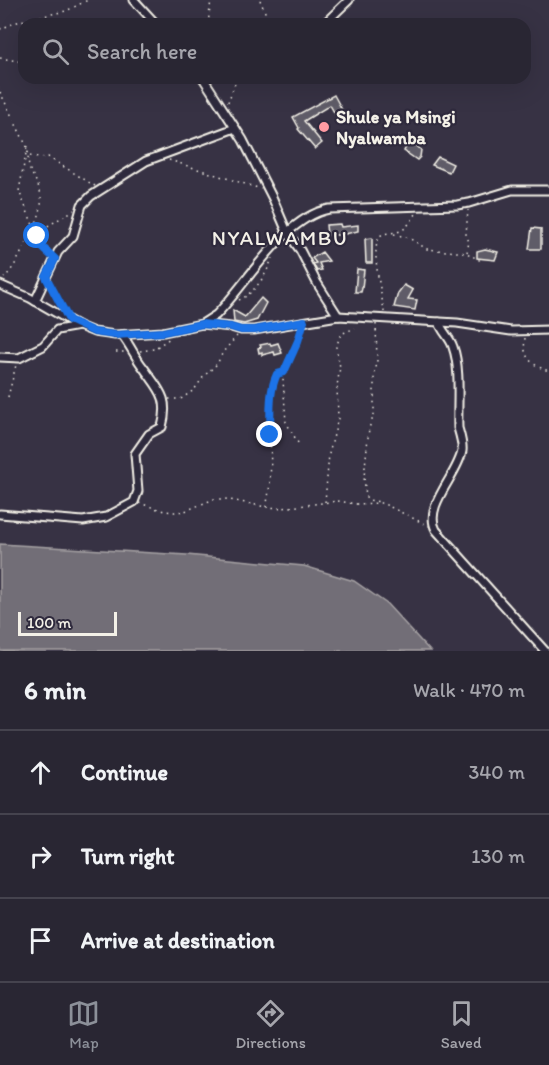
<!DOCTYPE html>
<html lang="en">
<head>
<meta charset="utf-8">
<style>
	body { margin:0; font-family:Itim,sans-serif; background:#312e3b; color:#f1f3f6 }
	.scale { position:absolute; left:18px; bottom:15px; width:99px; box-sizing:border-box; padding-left:6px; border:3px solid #f4f1e8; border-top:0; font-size:16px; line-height:21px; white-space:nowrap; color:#f4f1e8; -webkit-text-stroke:4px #2f2a3d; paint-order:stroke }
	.stop { position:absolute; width:18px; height:18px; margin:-14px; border:4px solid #1a73e8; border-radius:50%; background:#fff }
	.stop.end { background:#1a73e8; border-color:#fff; box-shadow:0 2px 6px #0008 }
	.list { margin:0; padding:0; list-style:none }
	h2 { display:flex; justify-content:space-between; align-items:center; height:78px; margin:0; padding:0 24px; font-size:26px }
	h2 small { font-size:20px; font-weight:400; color:#a5a5ac }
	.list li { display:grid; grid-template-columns:39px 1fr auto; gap:18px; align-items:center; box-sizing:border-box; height:84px; padding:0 24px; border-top:2px solid #45434e }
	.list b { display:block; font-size:22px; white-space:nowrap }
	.list em { font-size:20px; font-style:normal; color:#a5a5ac }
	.icon { flex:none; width:33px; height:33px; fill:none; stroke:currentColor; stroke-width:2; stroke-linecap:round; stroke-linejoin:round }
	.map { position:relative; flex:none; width:549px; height:651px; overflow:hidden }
	.search { position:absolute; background:#292633; box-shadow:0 6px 24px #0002; left:18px; right:18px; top:18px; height:66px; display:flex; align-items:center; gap:15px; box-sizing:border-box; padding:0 21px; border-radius:18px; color:#a5a5ac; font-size:22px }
	.sheet { height:330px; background:#292633 }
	nav { display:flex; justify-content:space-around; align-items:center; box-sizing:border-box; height:84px; border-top:2px solid #45434e; background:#292633; font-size:16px; color:#a5a5ac }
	nav a { display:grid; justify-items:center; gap:3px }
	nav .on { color:#8c9099 }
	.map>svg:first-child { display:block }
	.water { fill:#726e77; stroke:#a6a2a4; stroke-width:1.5 }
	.building { fill:#5f5c67; stroke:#f4f1e8; stroke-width:1.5 }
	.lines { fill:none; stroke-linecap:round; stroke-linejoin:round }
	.street-casing { stroke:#f4f1e8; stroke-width:11 }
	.path { stroke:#f4f1e8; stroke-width:1.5; stroke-dasharray:1.5 4.5; stroke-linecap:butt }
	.street { stroke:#2f2a3d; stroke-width:7 }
	.route { stroke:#1a73e8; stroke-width:8 }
	.poi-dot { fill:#ff9aa2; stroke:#2f2a3d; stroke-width:2 }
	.labels { text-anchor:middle; stroke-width:4.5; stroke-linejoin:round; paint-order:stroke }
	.poi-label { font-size:18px; font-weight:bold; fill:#f4f1e8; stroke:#2f2a3d; text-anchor:start }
	.quarter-label { font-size:21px; letter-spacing:1.5px; fill:#f4f1e8; stroke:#2f2a3d }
</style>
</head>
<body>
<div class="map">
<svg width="549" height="651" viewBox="0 0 549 651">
	<rect width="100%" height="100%" fill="#373244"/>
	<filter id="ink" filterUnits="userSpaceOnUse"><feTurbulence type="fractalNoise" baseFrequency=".0167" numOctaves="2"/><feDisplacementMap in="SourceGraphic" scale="12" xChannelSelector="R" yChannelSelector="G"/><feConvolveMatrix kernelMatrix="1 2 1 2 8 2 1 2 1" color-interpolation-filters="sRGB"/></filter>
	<g filter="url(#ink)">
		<path class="water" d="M0,544L187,555L304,566L354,581L387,604L430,651H0Z"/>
		<g class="building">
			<path d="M334,95L347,119L340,123L330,105L304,121L322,143L315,149L298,129L299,128L293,117Z"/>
			<path d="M412,141L421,150L420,157L417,160L404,151L408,143Z"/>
			<path d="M438,157L453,164L449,172L432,165Z"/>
			<path d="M340,224L341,227L358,225V231L341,235H327L326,225Z"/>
			<path d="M532,228L541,229V249H529Z"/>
			<path d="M372,238V263H366L365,239Z"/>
			<path d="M485,249L498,252L495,260L477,258V251Z"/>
			<path d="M322,252L329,261L319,263L322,270L317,271L313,264L316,263L312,258Z"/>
			<path d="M357,269L364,270L362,288L361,292H355Z"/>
			<path d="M404,285L413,290L408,299L417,300L415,310L394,307L398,293Z"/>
			<path d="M261,298L266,303L257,320L244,324L234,322L233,310L245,317Z"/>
			<path d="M270,343L271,345L278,343L282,353L275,355L274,352L262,355V352L259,353L258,348L261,347L260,345Z"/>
		</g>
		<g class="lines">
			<defs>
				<g id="street">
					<path d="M134,0L156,24"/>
					<path d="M324,24L349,0"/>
					<path d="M203,78L243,140L273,199L287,232L300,250L317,283L338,316"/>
					<path d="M0,285L30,298L79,326L94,332L115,335L163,332L202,324L216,315C248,283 283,218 329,209L457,205L469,203L512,190H549"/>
					<path d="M35,301L58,252L73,236L82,205L91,196L146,161L235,128"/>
					<path d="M439,322C442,332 450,337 453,347C461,369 457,404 458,428C460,435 463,444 462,451C458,475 423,506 436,530L545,651"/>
					<path d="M202,324L231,327L241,330H254L338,316L457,323L511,331L549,330"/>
					<path d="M0,357L19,358L43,346L57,330L79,326"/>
					<path d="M0,514L83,521L106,517L134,502L138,491L135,454L149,434L162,427C170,397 159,390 143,367C135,357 130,345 122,335"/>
				</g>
			</defs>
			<use href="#street" class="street-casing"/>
			<g class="path">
				<path d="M260,0L270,24"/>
				<path d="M208,24L211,0"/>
				<path d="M0,29L20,21L66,11L88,0"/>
				<path d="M0,58L24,62"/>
				<path d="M0,92L27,147C29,155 27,162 30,170C33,177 38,183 40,191C45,212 34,226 26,243C20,255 14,269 4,278"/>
				<path d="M228,102L237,78"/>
				<path d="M27,148L19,191L42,247L50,255"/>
				<path d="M30,156L38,158L48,157L95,186"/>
				<path d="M169,160L261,189"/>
				<path d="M39,234L46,227L74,210"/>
				<path d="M394,234L409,238L427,249L467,253L481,261"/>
				<path d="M467,252L469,242L466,234L468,210"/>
				<path d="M50,282L62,308"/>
				<path d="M239,300C255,293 267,274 272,258"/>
				<path d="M384,312C383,297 367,241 383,234C387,233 392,233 397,232C407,230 411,220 417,213"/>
				<path d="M376,324L377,363L374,377V415L369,428L364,477L366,497L369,500L381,502"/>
				<path d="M525,338C522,357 531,365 549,371"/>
				<path d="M140,351L154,349L170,338"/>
				<path d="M116,352H126"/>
				<path d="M8,397L16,365"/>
				<path d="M169,399H181L194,390L204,376L217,364L223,352L237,336"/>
				<path d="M298,443L286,422L283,380L284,372L302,328"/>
				<path d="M325,502L329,454L338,419L337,386L340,367L336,347L341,334L355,328"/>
				<path d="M139,503L164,511L175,512L185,511L214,499H225L266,507L282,508L338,501L355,504L382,503L429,526"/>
				<path d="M266,507C273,479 270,450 270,421C271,405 270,389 277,374L284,372"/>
			</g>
			<use href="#street" class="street"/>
		</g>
	</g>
	<g class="lines" filter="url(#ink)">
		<path class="route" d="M37,236L42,247L55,259L46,277L69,320L94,332L115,335L163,332L202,324L231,327L241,330H254L304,321L298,341L284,372L277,374C268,393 271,415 270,435"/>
	</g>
	<circle class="poi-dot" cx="324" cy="127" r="6"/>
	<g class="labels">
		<g class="poi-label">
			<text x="336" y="123">Shule ya Msingi<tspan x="336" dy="21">Nyalwamba</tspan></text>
		</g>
		<g class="quarter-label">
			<text x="280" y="245">NYALWAMBU</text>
		</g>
	</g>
</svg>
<div class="scale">100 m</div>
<div class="stop" style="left:37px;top:236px"></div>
<div class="stop end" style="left:270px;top:435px"></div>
<div class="search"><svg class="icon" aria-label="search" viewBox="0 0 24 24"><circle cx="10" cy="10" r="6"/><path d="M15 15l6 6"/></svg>Search here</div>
</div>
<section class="sheet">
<h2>6 min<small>Walk · 470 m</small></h2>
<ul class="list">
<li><svg class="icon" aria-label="ahead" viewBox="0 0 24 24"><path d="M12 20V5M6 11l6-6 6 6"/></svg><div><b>Continue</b></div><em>340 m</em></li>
<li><svg class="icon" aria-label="right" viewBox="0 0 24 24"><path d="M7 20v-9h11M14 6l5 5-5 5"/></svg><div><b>Turn right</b></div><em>130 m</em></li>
<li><svg class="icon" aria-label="arrive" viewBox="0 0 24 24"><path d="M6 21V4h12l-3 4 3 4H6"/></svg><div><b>Arrive at destination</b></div></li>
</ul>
</section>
<nav>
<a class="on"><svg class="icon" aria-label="map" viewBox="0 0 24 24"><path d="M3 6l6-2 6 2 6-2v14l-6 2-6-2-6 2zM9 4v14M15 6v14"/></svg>Map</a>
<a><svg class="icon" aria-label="directions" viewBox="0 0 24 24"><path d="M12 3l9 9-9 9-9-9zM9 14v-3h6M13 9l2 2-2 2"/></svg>Directions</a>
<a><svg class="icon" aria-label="saved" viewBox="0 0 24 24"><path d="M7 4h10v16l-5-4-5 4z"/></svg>Saved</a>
</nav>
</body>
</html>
